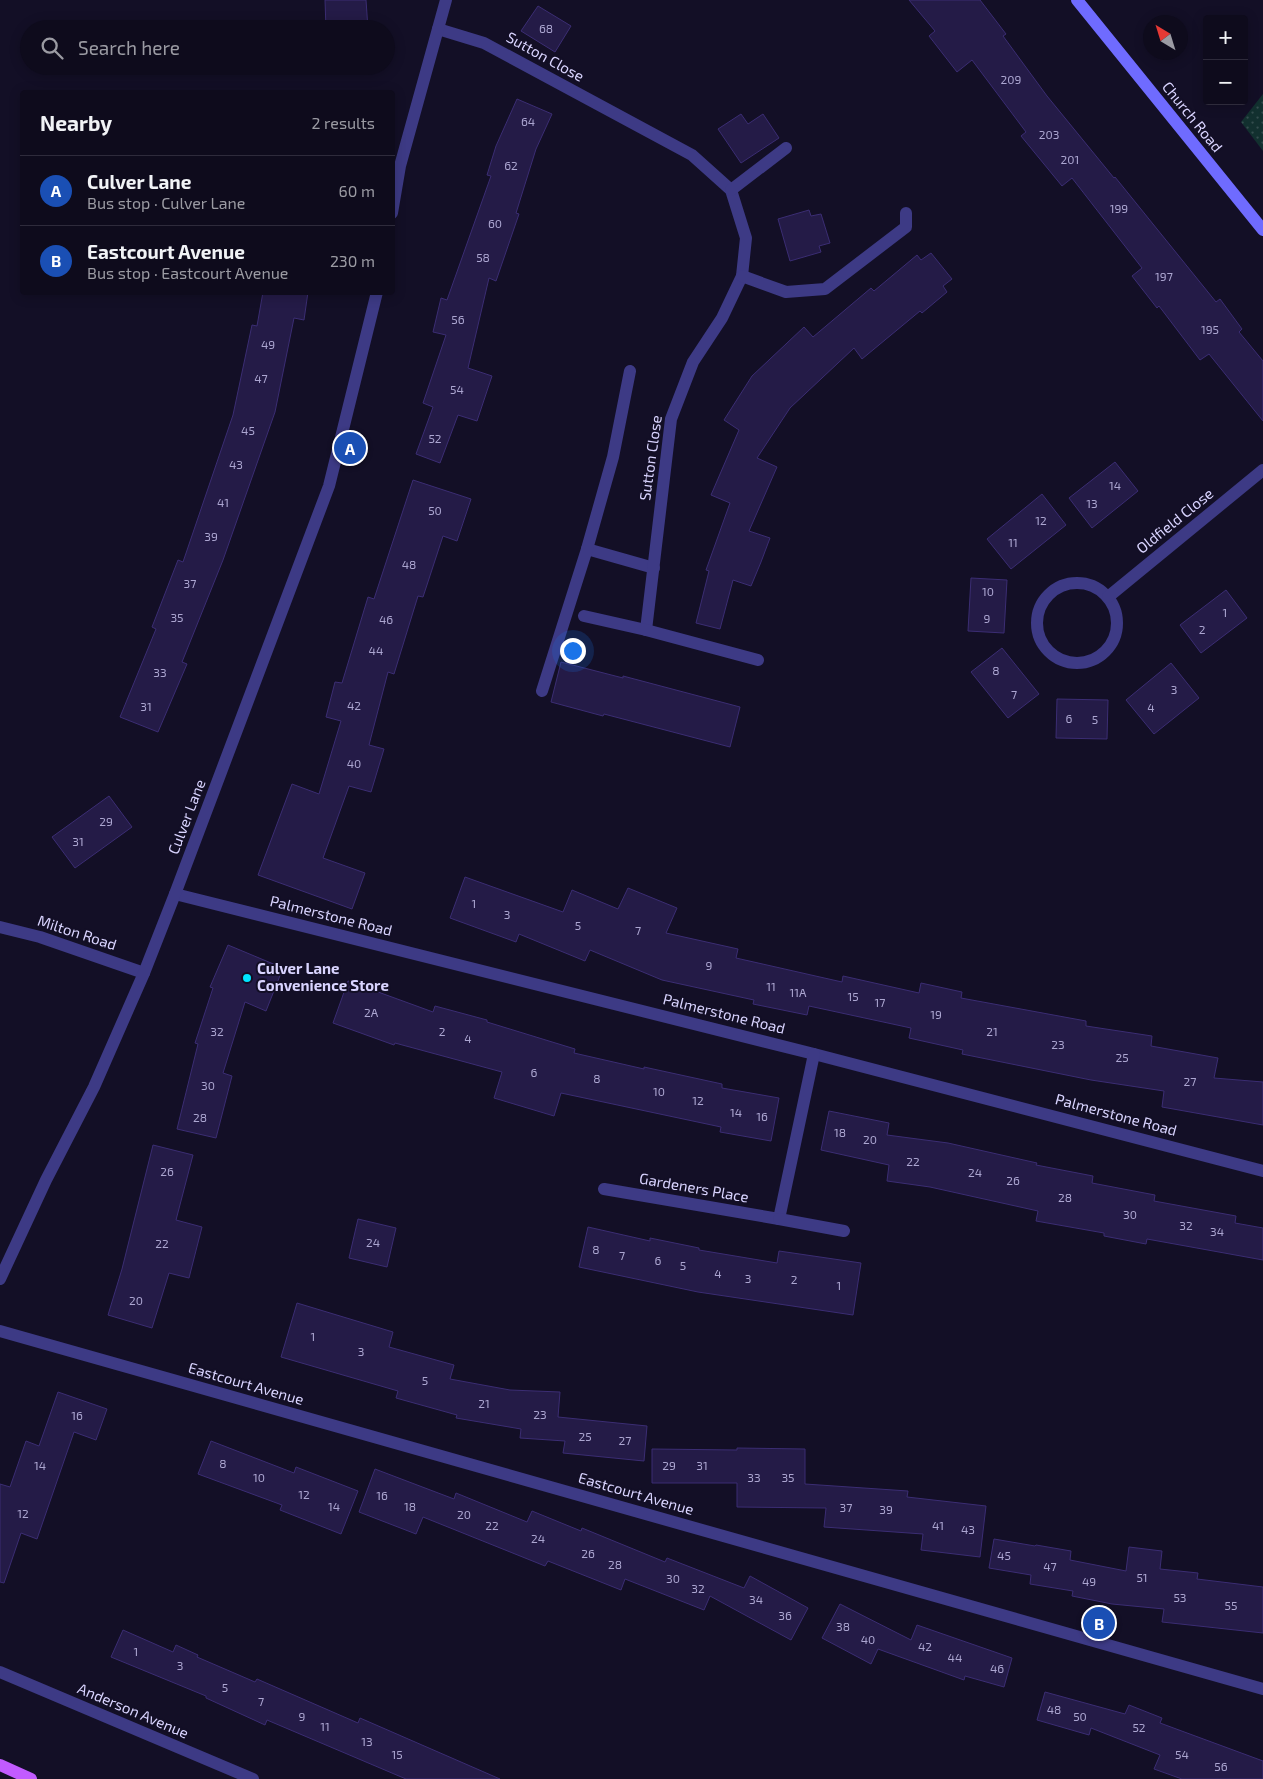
<!DOCTYPE html>
<html lang="en">
<head>
<meta charset="utf-8">
<style>
	body { margin:0; font-family:"Exo 2",sans-serif; background:#1c1929; color:#f1f3f6 }
	.controls { position:absolute; right:15px; top:15px; display:grid; overflow:hidden; border-radius:5px; box-shadow:0 2px 12px #0003 }
	.controls button { width:45px; height:45px; display:grid; place-items:center; padding:0; border:0; border-bottom:1px solid #2e2b3b; background:#0e0b1c; color:#f1f3f6; font:25px sans-serif }
	.compass { position:absolute; left:1143px; top:15px; width:45px; height:45px; border-radius:50%; background:#0e0b1c; box-shadow:0 2px 12px #0003; rotate:322deg }
	.you { position:absolute; left:572px; top:650px; width:18px; height:18px; margin:-12px; border:4px solid #fff; border-radius:50%; background:#1a73e8; box-shadow:0 0 0 8px #1a73e833 }
	.badge { display:grid; place-items:center; width:32px; height:32px; border-radius:50%; background:#00e5ff; color:#fff; font-size:16px; font-weight:700 }
	.pin { position:absolute; translate:-50% -50%; border:2px solid #fff; box-shadow:0 1px 5px #0006 }
	.list { margin:0; padding:0; list-style:none }
	h2 { display:flex; justify-content:space-between; align-items:center; height:65px; margin:0; padding:0 20px; font-size:21px }
	h2 small { font-size:16px; font-weight:400; color:#9b9ba3 }
	.list li { display:grid; grid-template-columns:32px 1fr auto; gap:15px; align-items:center; box-sizing:border-box; height:70px; padding:0 20px; border-top:1px solid #2e2b3b }
	.list b { display:block; font-size:19px; white-space:nowrap }
	.list p { margin:0; font-size:16px; white-space:nowrap; color:#9b9ba3 }
	.list em { font-size:16px; font-style:normal; color:#9b9ba3 }
	.icon { flex:none; width:28px; height:28px; fill:none; stroke:currentColor; stroke-width:2; stroke-linecap:round; stroke-linejoin:round }
	.map { position:relative; flex:none; width:1263px; height:1779px; overflow:hidden }
	.search { position:absolute; background:#0e0b1c; box-shadow:0 2px 12px #0003; left:20px; top:20px; width:375px; height:55px; display:flex; align-items:center; gap:12px; box-sizing:border-box; padding:0 18px; border-radius:28px; color:#9b9ba3; font-size:19px }
	.panel { position:absolute; background:#0e0b1c; box-shadow:0 2px 12px #0003; left:20px; top:90px; width:375px; height:205px; border-radius:5px }
	.map>svg:first-child { display:block }
	.grass { fill:url(#grass-dots) }
	.building { fill:#241b47; stroke:#3b2d73 }
	.lines { fill:none; stroke-linecap:round; stroke-linejoin:round }
	.service { stroke:#3d3a85; stroke-width:12 }
	.minor { stroke:#3d3a85; stroke-width:12 }
	.secondary { stroke:#6f6bff; stroke-width:12 }
	.primary { stroke:#c25bff; stroke-width:12 }
	.poi-dot { fill:#00e5ff; stroke:#130f26; stroke-width:2 }
	.labels { text-anchor:middle; stroke-width:4; stroke-linejoin:round; paint-order:stroke }
	.number-label { font-size:12px; fill:#aca6d1 }
	.street-label { font-size:15px; fill:#d9d4ff; stroke:#130f26 }
	.poi-label { font-size:15px; font-weight:bold; fill:#d9d4ff; stroke:#130f26; text-anchor:start }
</style>
</head>
<body>
<div class="map">
<svg width="1263" height="1779" viewBox="0 0 1263 1779">
	<defs>
		<pattern id="grass-dots" width="8" height="8" patternUnits="userSpaceOnUse" patternTransform="scale(1.25)"><rect width="8" height="8" fill="#12302f"/><path d="M2 2h.1M6 6h.1" fill="none" stroke="#344d4e" stroke-width="1.8" stroke-linecap="round"/></pattern>
	</defs>
	<rect width="100%" height="100%" fill="#130f26"/>
	<path class="grass" d="M1263,94V151L1241,122Z"/>
	<g class="building">
		<path d="M325,0H366L368,29H326Z"/>
		<path d="M909,0H980L1006,34L1003,36L1047,96L1114,178L1115,177L1216,302L1220,299L1242,329L1239,332L1263,361V421L1209,354L1200,360L1159,306L1157,308L1132,276L1142,268L1072,178L1062,186L1021,136L1026,132L972,60L957,72L929,36L935,31Z"/>
		<path d="M538,6L571,26L555,52L521,31Z"/>
		<path d="M517,99L552,114L536,149L516,213L519,214L496,281L489,278L468,368L492,376L477,421L458,415L440,463L416,454L433,407L423,403L446,335L433,332L441,298L447,300L491,176L487,175L496,146Z"/>
		<path d="M741,114L748,124L763,114L779,138L741,163L718,129Z"/>
		<path d="M809,210L811,216L821,214L830,243L819,246L821,252L790,261L778,219Z"/>
		<path d="M931,253L952,279L943,286L947,292L922,313L920,311L862,359L854,348L790,408L757,458L777,467L749,531L770,538L761,562L751,586L733,580L720,629L696,623L709,571L706,570L730,503L711,495L739,430L724,420L752,376L804,327L813,337L871,288L874,291L917,255L921,260Z"/>
		<path d="M263,292H308L304,320L294,318L275,412L223,560L182,662L187,664L158,732L120,717L156,629L152,627L178,560L183,562L233,415L252,325L257,326Z"/>
		<path d="M1115,462L1138,491L1092,528L1069,498Z"/>
		<path d="M413,480L471,499L457,541L443,536L423,597L418,596L394,674L388,672L369,745L384,749L371,792L349,786L323,858L365,873L352,909L258,875L292,784L319,794L341,721L326,717L335,682L342,683L368,597L374,599Z"/>
		<path d="M1042,494L1066,525L1011,569L987,539Z"/>
		<path d="M971,578L1007,580L1004,633L968,631Z"/>
		<path d="M1226,590L1247,618L1201,653L1180,625Z"/>
		<path d="M1002,648L1039,694L1008,718L971,672Z"/>
		<path d="M561,662L623,678V676L740,707L730,747L604,714L603,716L551,702Z"/>
		<path d="M1171,663L1199,698L1154,734L1126,700Z"/>
		<path d="M1057,699L1108,700L1107,739L1056,738Z"/>
		<path d="M109,796L132,827L75,868L52,837Z"/>
		<path d="M465,877L563,912L572,890L618,909L628,888L677,908L666,933L738,949L736,958L842,982L843,976L919,993L921,983L962,992L961,998L1086,1021V1026L1152,1036L1151,1046L1218,1058L1214,1078L1263,1082V1125L1162,1107L1164,1091L1091,1080L962,1054L963,1050L909,1038L911,1028L809,1006L807,1015L753,1004L754,1000L662,980L590,950L585,961L519,934L516,942L450,918Z"/>
		<path d="M228,945L283,968L266,1011L245,1002L223,1073L232,1076L216,1138L177,1129L198,1044L195,1043L213,988L210,987Z"/>
		<path d="M348,981L433,1012L435,1006L487,1020V1022L575,1049L574,1053L644,1069V1067L722,1084V1088L779,1098L771,1141L720,1132L721,1127L561,1093L554,1116L494,1098L502,1072L395,1043L394,1045L333,1023Z"/>
		<path d="M829,1111L889,1123L887,1135L948,1143L1037,1163L1036,1165L1093,1176L1092,1183L1155,1195L1154,1201L1236,1216L1235,1223L1263,1228V1260L1147,1239L1146,1244L1104,1236V1233L1036,1221L1038,1211L930,1187L887,1181L889,1165L821,1150Z"/>
		<path d="M153,1145L193,1155L176,1220L202,1227L189,1278L169,1273L152,1328L108,1315L122,1269Z"/>
		<path d="M358,1219L396,1228L387,1267L349,1258Z"/>
		<path d="M588,1227L650,1241V1238L699,1248V1250L777,1263L779,1251L861,1263L853,1315L698,1292L579,1267Z"/>
		<path d="M297,1303L393,1332L389,1347L454,1365L450,1379L510,1390L560,1392L558,1417L647,1426L644,1461L563,1453L565,1441L520,1438L521,1429L456,1418L457,1415L396,1398L398,1391L281,1357Z"/>
		<path d="M58,1392L107,1409L96,1440L74,1432L37,1539L21,1533L4,1583L0,1582V1484L10,1487L26,1441L39,1446Z"/>
		<path d="M211,1441L294,1473L296,1467L358,1491L341,1534L280,1510L282,1505L198,1474Z"/>
		<path d="M737,1448L805,1449V1484L908,1491L907,1497L986,1506L980,1557L921,1550L923,1534L824,1527L826,1508L737,1507V1483H652V1449L737,1450Z"/>
		<path d="M375,1469L454,1499L456,1493L527,1522L532,1511L581,1531L582,1528L665,1562L667,1558L744,1588L750,1576L808,1608L791,1640L710,1596L704,1610L625,1579L621,1590L548,1561L545,1566L423,1517L416,1534L359,1512Z"/>
		<path d="M994,1539L1035,1546L1036,1545L1071,1551L1070,1560L1126,1571L1129,1547L1162,1551L1160,1569L1198,1573L1197,1579L1263,1587V1633L1162,1622L1164,1609L1112,1604L1072,1596L1073,1591L1030,1584L1031,1575L989,1568Z"/>
		<path d="M840,1604L911,1640L917,1625L1012,1658L1004,1687L965,1676L964,1680L878,1649L871,1664L822,1638Z"/>
		<path d="M123,1630L173,1652L176,1645L198,1655L197,1657L255,1682L257,1679L358,1723L360,1718L500,1779H406L267,1720L265,1725L206,1698V1696L111,1657Z"/>
		<path d="M1045,1692L1125,1714L1129,1705L1162,1718L1160,1723L1263,1761V1779H1182L1154,1769L1160,1755L1091,1728L1089,1735L1037,1720Z"/>
	</g>
	<g class="lines">
		<g class="service">
			<path d="M587,549L654,568"/>
			<path d="M542,691L587,549L613,457L630,371"/>
		</g>
		<g class="minor">
			<path d="M438,29L484,43L692,155L731,190L746,238L742,276L722,318L693,362L671,419L646,630"/>
			<path d="M731,190L786,148"/>
			<path d="M392,213L400,166L446,0"/>
			<path d="M742,276L786,292L825,289L906,227V213"/>
			<circle cx="1077" cy="623" r="40"/>
			<path d="M1108,597L1263,470"/>
			<path d="M584,616L646,630L758,660"/>
			<path d="M175,894L814,1054L1263,1171"/>
			<path d="M0,927L40,937L144,973"/>
			<path d="M604,1189L779,1219L814,1054"/>
			<path d="M779,1219L844,1231"/>
			<path d="M0,1279L46,1180L94,1087L144,973L175,894L329,486L377,292"/>
			<path d="M0,1331L1263,1689"/>
			<path d="M0,1672L253,1779"/>
		</g>
		<path class="secondary" d="M1077,0L1263,230"/>
		<path class="primary" d="M0,1765L31,1779"/>
	</g>
	<circle class="poi-dot" cx="247" cy="978" r="5"/>
	<g class="labels">
		<g class="number-label">
			<text x="546" y="33">68</text>
			<text x="1011" y="84">209</text>
			<text x="528" y="126">64</text>
			<text x="1049" y="139">203</text>
			<text x="1070" y="164">201</text>
			<text x="511" y="170">62</text>
			<text x="1119" y="213">199</text>
			<text x="495" y="228">60</text>
			<text x="483" y="262">58</text>
			<text x="1164" y="281">197</text>
			<text x="458" y="324">56</text>
			<text x="1210" y="334">195</text>
			<text x="268" y="349">49</text>
			<text x="261" y="383">47</text>
			<text x="457" y="394">54</text>
			<text x="248" y="435">45</text>
			<text x="435" y="443">52</text>
			<text x="236" y="469">43</text>
			<text x="1115" y="490">14</text>
			<text x="223" y="507">41</text>
			<text x="1092" y="508">13</text>
			<text x="435" y="515">50</text>
			<text x="1041" y="525">12</text>
			<text x="211" y="541">39</text>
			<text x="1013" y="547">11</text>
			<text x="409" y="569">48</text>
			<text x="190" y="588">37</text>
			<text x="988" y="596">10</text>
			<text x="1225" y="617">1</text>
			<text x="177" y="622">35</text>
			<text x="987" y="623">9</text>
			<text x="386" y="624">46</text>
			<text x="1202" y="634">2</text>
			<text x="376" y="655">44</text>
			<text x="996" y="675">8</text>
			<text x="160" y="677">33</text>
			<text x="1174" y="694">3</text>
			<text x="1014" y="699">7</text>
			<text x="354" y="710">42</text>
			<text x="146" y="711">31</text>
			<text x="1151" y="712">4</text>
			<text x="1069" y="723">6</text>
			<text x="1095" y="724">5</text>
			<text x="354" y="768">40</text>
			<text x="106" y="826">29</text>
			<text x="78" y="846">31</text>
			<text x="474" y="908">1</text>
			<text x="507" y="919">3</text>
			<text x="578" y="930">5</text>
			<text x="638" y="935">7</text>
			<text x="709" y="970">9</text>
			<text x="771" y="991">11</text>
			<text x="798" y="997">11A</text>
			<text x="853" y="1001">15</text>
			<text x="880" y="1007">17</text>
			<text x="371" y="1017">2A</text>
			<text x="936" y="1019">19</text>
			<text x="217" y="1036">32</text>
			<text x="442" y="1036">2</text>
			<text x="992" y="1036">21</text>
			<text x="468" y="1043">4</text>
			<text x="1058" y="1049">23</text>
			<text x="1122" y="1062">25</text>
			<text x="534" y="1077">6</text>
			<text x="597" y="1083">8</text>
			<text x="1190" y="1086">27</text>
			<text x="208" y="1090">30</text>
			<text x="659" y="1096">10</text>
			<text x="698" y="1105">12</text>
			<text x="736" y="1117">14</text>
			<text x="762" y="1121">16</text>
			<text x="200" y="1122">28</text>
			<text x="840" y="1137">18</text>
			<text x="870" y="1144">20</text>
			<text x="913" y="1166">22</text>
			<text x="167" y="1176">26</text>
			<text x="975" y="1177">24</text>
			<text x="1013" y="1185">26</text>
			<text x="1065" y="1202">28</text>
			<text x="1130" y="1219">30</text>
			<text x="1186" y="1230">32</text>
			<text x="1217" y="1236">34</text>
			<text x="373" y="1247">24</text>
			<text x="162" y="1248">22</text>
			<text x="596" y="1254">8</text>
			<text x="622" y="1260">7</text>
			<text x="658" y="1265">6</text>
			<text x="683" y="1270">5</text>
			<text x="718" y="1278">4</text>
			<text x="748" y="1283">3</text>
			<text x="794" y="1284">2</text>
			<text x="839" y="1290">1</text>
			<text x="136" y="1305">20</text>
			<text x="313" y="1341">1</text>
			<text x="361" y="1356">3</text>
			<text x="425" y="1385">5</text>
			<text x="484" y="1408">21</text>
			<text x="540" y="1419">23</text>
			<text x="77" y="1420">16</text>
			<text x="585" y="1441">25</text>
			<text x="625" y="1445">27</text>
			<text x="223" y="1468">8</text>
			<text x="40" y="1470">14</text>
			<text x="669" y="1470">29</text>
			<text x="702" y="1470">31</text>
			<text x="259" y="1482">10</text>
			<text x="754" y="1482">33</text>
			<text x="788" y="1482">35</text>
			<text x="304" y="1499">12</text>
			<text x="382" y="1500">16</text>
			<text x="334" y="1511">14</text>
			<text x="410" y="1511">18</text>
			<text x="846" y="1512">37</text>
			<text x="886" y="1514">39</text>
			<text x="23" y="1518">12</text>
			<text x="464" y="1519">20</text>
			<text x="492" y="1530">22</text>
			<text x="938" y="1530">41</text>
			<text x="968" y="1534">43</text>
			<text x="538" y="1543">24</text>
			<text x="588" y="1558">26</text>
			<text x="1004" y="1560">45</text>
			<text x="615" y="1569">28</text>
			<text x="1050" y="1571">47</text>
			<text x="1142" y="1582">51</text>
			<text x="673" y="1583">30</text>
			<text x="1089" y="1586">49</text>
			<text x="698" y="1593">32</text>
			<text x="1180" y="1602">53</text>
			<text x="756" y="1604">34</text>
			<text x="1231" y="1610">55</text>
			<text x="785" y="1620">36</text>
			<text x="843" y="1631">38</text>
			<text x="868" y="1644">40</text>
			<text x="925" y="1651">42</text>
			<text x="136" y="1656">1</text>
			<text x="955" y="1662">44</text>
			<text x="180" y="1670">3</text>
			<text x="997" y="1673">46</text>
			<text x="225" y="1692">5</text>
			<text x="261" y="1706">7</text>
			<text x="1054" y="1714">48</text>
			<text x="302" y="1721">9</text>
			<text x="1080" y="1721">50</text>
			<text x="325" y="1731">11</text>
			<text x="1139" y="1732">52</text>
			<text x="367" y="1746">13</text>
			<text x="397" y="1759">15</text>
			<text x="1182" y="1759">54</text>
			<text x="1221" y="1771">56</text>
		</g>
		<g class="street-label">
			<text transform="translate(545 57) rotate(29)" y="5">Sutton Close</text>
			<text transform="translate(1192 117) rotate(51)" y="5">Church Road</text>
			<text transform="translate(651 458) rotate(-82)" y="5">Sutton Close</text>
			<text transform="translate(1175 521) rotate(-39)" y="5">Oldfield Close</text>
			<text transform="translate(187 817) rotate(-69)" y="5">Culver Lane</text>
			<text transform="translate(331 916) rotate(14)" y="5">Palmerstone Road</text>
			<text transform="translate(77 933) rotate(18)" y="5">Milton Road</text>
			<text transform="translate(724 1014) rotate(14)" y="5">Palmerstone Road</text>
			<text transform="translate(1116 1115) rotate(15)" y="5">Palmerstone Road</text>
			<text transform="translate(694 1188) rotate(10)" y="5">Gardeners Place</text>
			<text transform="translate(246 1384) rotate(16)" y="5">Eastcourt Avenue</text>
			<text transform="translate(636 1494) rotate(16)" y="5">Eastcourt Avenue</text>
			<text transform="translate(133 1711) rotate(23)" y="5">Anderson Avenue</text>
		</g>
		<g class="poi-label">
			<text x="257" y="974">Culver Lane<tspan x="257" dy="17">Convenience Store</tspan></text>
		</g>
	</g>
</svg>
<div class="controls">
<button>+</button>
<button>−</button>
</div>
<svg class="compass" viewBox="-18 -18 36 36"><path d="M0-13l5 13h-10z" fill="#e53935"/><path d="M0 13l5-13h-10z" fill="#9b9ba3"/></svg>
<div class="you"></div>
<div class="pin badge" style="left:350px;top:448px;background:#1a4fb4">A</div>
<div class="pin badge" style="left:1099px;top:1623px;background:#1a4fb4">B</div>
<div class="search"><svg class="icon" aria-label="search" viewBox="0 0 24 24"><circle cx="10" cy="10" r="6"/><path d="M15 15l6 6"/></svg>Search here</div>
<section class="panel">
<h2>Nearby<small>2 results</small></h2>
<ul class="list">
<li><span class="badge" style="background:#1a4fb4">A</span><div><b>Culver Lane</b><p>Bus stop · Culver Lane</p></div><em>60 m</em></li>
<li><span class="badge" style="background:#1a4fb4">B</span><div><b>Eastcourt Avenue</b><p>Bus stop · Eastcourt Avenue</p></div><em>230 m</em></li>
</ul>
</section>
</div>
</body>
</html>
